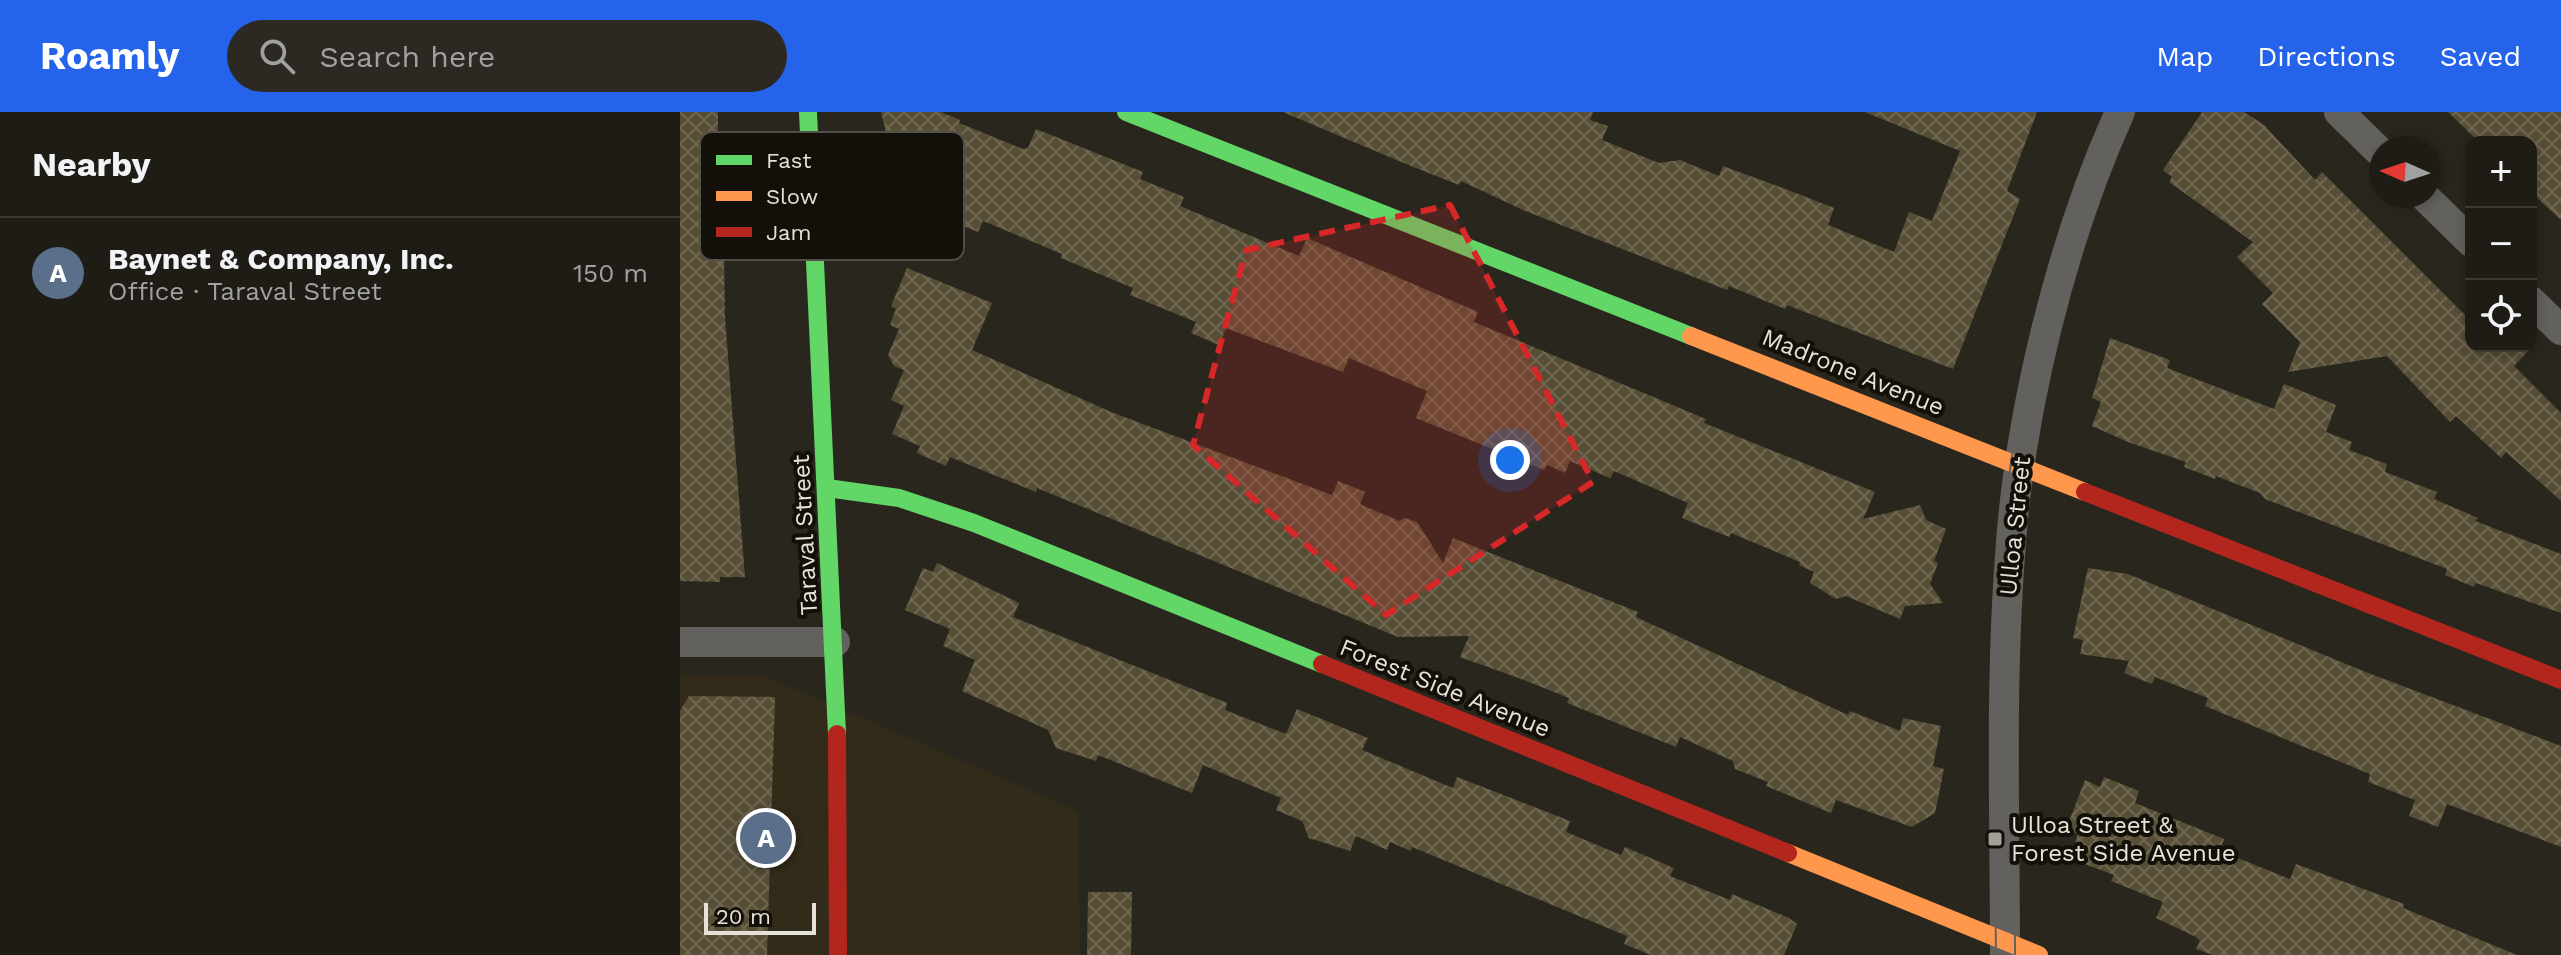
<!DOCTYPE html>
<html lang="en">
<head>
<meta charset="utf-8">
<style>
	body { margin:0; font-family:"Work Sans",sans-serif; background:#2c2923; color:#f1f3f6 }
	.controls { position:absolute; right:24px; top:24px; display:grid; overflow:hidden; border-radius:16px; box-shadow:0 4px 12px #0003 }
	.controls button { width:72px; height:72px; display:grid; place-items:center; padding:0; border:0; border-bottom:2px solid #3c3a35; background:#1f1c16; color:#f1f3f6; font:40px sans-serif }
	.compass { position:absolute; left:1689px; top:24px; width:72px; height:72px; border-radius:50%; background:#1f1c16; box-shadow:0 4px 12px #0003; rotate:273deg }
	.scale { position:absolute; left:24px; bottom:20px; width:112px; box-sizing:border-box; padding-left:8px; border:4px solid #e5e2d9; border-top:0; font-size:22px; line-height:28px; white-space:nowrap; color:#e5e2d9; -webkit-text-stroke:6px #13100a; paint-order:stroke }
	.you { position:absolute; left:830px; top:348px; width:28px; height:28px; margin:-20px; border:6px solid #fff; border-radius:50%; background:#1a73e8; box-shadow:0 0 0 12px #1a73e833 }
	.badge { display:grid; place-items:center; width:52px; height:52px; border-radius:50%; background:#2563eb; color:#fff; font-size:26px; font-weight:700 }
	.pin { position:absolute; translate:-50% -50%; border:4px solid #fff; box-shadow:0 2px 8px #0006 }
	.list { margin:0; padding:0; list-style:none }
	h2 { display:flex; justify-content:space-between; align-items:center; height:104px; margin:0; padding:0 32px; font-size:34px }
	h2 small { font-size:26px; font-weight:400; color:#a1a1a1 }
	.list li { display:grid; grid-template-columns:52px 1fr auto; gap:24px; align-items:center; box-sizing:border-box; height:112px; padding:0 32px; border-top:2px solid #3c3a35 }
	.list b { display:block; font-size:30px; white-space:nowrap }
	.list p { margin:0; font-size:26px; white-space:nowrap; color:#a1a1a1 }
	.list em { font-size:26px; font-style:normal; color:#a1a1a1 }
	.icon { flex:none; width:44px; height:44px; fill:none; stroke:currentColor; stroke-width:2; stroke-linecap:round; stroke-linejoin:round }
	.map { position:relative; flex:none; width:1881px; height:843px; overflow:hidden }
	header { display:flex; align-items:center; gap:48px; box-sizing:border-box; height:112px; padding:0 40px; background:#2563eb; color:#fff }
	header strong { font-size:38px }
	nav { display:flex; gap:44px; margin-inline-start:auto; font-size:28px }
	.search { width:560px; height:72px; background:#2c2923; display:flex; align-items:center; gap:20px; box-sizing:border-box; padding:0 28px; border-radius:44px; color:#a1a1a1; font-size:30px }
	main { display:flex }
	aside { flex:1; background:#1f1c16 }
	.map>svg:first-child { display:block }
	.built { fill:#332b19 }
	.building { fill:url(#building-cross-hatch) }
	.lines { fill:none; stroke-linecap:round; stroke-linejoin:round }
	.street { stroke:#62615d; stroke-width:30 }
	.fast { stroke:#63d668; stroke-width:18 }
	.slow { stroke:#ff974d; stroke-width:18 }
	.jam { stroke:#b3261e; stroke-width:18 }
	.tram { stroke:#64625e; stroke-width:2 }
	.marked { fill:#d62828; fill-opacity:0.2; stroke:#d62828; stroke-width:6; stroke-dasharray:16 10; stroke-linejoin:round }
	.poi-dot { fill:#a3a098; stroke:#13100a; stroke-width:3 }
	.labels { text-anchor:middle; stroke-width:8; stroke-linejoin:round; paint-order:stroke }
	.street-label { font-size:24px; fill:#e5e2d9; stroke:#13100a }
	.poi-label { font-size:24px; fill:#e5e2d9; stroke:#13100a; text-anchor:start }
	.key { fill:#13100a; stroke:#524f48; stroke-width:2 }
	.key-label { font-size:22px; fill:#e5e2d9 }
</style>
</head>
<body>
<header>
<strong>Roamly</strong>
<div class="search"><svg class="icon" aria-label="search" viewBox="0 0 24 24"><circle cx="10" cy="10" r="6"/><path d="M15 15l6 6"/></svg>Search here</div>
<nav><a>Map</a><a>Directions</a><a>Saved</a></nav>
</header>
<main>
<aside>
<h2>Nearby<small></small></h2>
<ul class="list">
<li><span class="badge" style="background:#5c6f8a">A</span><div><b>Baynet &amp; Company, Inc.</b><p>Office · Taraval Street</p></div><em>150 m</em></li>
</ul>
</aside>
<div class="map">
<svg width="1881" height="843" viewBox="0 0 1881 843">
	<defs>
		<pattern id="building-cross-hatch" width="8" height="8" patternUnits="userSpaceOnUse" patternTransform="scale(2)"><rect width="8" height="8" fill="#574e36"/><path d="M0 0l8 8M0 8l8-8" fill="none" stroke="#6f6752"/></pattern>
	</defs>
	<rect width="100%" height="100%" fill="#29261e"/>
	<path class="built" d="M0,563H83L398,699L400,843H0Z"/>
	<g class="building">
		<path d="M0,0H38V23H42L45,205L65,465H40V470L0,469Z"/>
		<path d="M201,0H261L280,8L279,11L343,37L348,36L356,17L463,60L460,67L504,85L500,94L619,144L627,126L798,200L794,210L1026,307L1024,311L1195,380L1183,407L1240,393L1246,408L1266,417L1254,449L1258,451L1250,472L1263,491L1225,494L1220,507L1166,484L1156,487L1130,471L1134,460L1119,453L1120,450L1051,421L1049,425L1002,406L1008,391L934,359L930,366L890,349L885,361L867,353L864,358L736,306L747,279L669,246L663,260L546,216L539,233L511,221L516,210L450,183L453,176L381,146L382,142L303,109L298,120L260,105L266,90L229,74L231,69L201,56L208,38L200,34L206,20Z"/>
		<path d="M603,0H913L910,8L928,14L922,28L979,51L1000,48L1039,64L1043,54L1108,78L1154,96L1148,113L1214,140L1229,100L1252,109L1280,39L1185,0H1357L1327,79L1340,87L1273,257L1107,193L1105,197L1049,174L1047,178L843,98L781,69L779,73L726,52Z"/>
		<path d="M1522,0H1564L1584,13L1635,68L1642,60L1791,209V234H1853L1834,254L1881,301V389L1826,340L1821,346L1776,304L1770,310L1707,244L1608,260L1620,230L1582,192L1593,181L1557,145L1573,130L1489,70L1492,65L1483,58Z"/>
		<path d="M1768,0H1881V108L1851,80V30H1799Z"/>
		<path d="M227,156L312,191L292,238L431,300L652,383L658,369L685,380L680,392L719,409L725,406L737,410L763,451L773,426L958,500L956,505L1168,603L1170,599L1220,619L1223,606L1261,614L1253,654L1264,657L1255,701L1232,715L1156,688L1151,701L1086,674L1088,670L1055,657L1053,649L1000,625L996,635L887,591L889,586L844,568L780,545L789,524L718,525L357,376L356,380L270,345L266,354L237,341L240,334L212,322L224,294L211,288L224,258L214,254L208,243L219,217L210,213L216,197L211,194Z"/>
		<path d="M1430,226L1490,248L1487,256L1594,297L1604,272L1656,293L1646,320L1672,330L1669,338L1707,352L1705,360L1757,380L1754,387L1798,406L1795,409L1881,442V501L1796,471L1794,475L1765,463L1767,457L1585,387L1580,381L1536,364L1535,367L1504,355L1506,350L1448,330L1412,314L1421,290L1412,286Z"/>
		<path d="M257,451L339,491L333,505L547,591L545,598L606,622L617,597L688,626L682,638L773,676L777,665L890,709L886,720L941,743L945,735L994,756L990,764L1050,788L1052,782L1109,806L1117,812L1104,843H971L944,832L947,824L732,735L731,739L710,730L707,738L676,724L670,739L629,726L622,709L596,698L601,686L523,653L512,681L418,643L416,649L376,636L368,618L282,579L295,548L263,534L270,517L225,498L243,456L253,460Z"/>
		<path d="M1408,456L1448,462L1683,559L1881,634V735L1767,692L1758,715L1729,704L1735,688L1688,670L1690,662L1525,594L1528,586L1475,565L1472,572L1444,561L1449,549L1400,542L1403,528L1393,526Z"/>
		<path d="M9,584L95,585L87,843H0V599Z"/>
		<path d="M1424,665L1459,679L1455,691L1544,727L1540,739L1610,767L1616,752L1724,792L1723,796L1837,843H1533L1516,837L1520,829L1516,825L1476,806L1483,790L1431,769L1434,763L1389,746L1398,722L1386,717L1405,668L1420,675Z"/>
		<path d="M408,780H452L451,843H407Z"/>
	</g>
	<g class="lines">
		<g class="street">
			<path d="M1659,0L1701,41"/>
			<path d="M1744,84L1791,130"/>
			<path d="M1851,189L1881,218"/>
			<path d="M0,530H155"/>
			<path d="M1325,843C1325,710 1320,577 1330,444C1339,302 1381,130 1440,0"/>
		</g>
		<g class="fast">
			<path d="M128,0L157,622"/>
			<path d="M446,0L1011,224"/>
			<path d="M147,376L219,386L294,411L642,552"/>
		</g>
		<g class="slow">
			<path d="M1011,224L1405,380"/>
			<path d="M1108,741L1359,843"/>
		</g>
		<g class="jam">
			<path d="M1405,380L1881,568"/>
			<path d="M642,552L1108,741"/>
			<path d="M157,622L158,843"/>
		</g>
		<g class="tram">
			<path d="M1316,843C1315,723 1308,600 1317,480C1329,317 1362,149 1430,0"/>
			<path d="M1335,843C1335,738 1331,633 1335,529C1343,349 1378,165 1451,0"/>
		</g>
	</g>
	<path class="marked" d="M770,93L913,370L706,503L513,333L566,138Z"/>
	<rect class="poi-dot" x="1307" y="719" width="16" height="16" rx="4"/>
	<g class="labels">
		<g class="street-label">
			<text transform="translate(1173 260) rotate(22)" y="8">Madrone Avenue</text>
			<text transform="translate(1335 414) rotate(-84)" y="8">Ulloa Street</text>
			<text transform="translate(125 423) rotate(-93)" y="8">Taraval Street</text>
			<text transform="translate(765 576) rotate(22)" y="8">Forest Side Avenue</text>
		</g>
		<g class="poi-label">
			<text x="1331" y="721">Ulloa Street &amp;<tspan x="1331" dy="28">Forest Side Avenue</tspan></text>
		</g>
	</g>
	<rect x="20" y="20" width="264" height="128" rx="12" class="key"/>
	<rect x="36" y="43" width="36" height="10" fill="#63d668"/>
	<rect x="36" y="79" width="36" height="10" fill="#ff974d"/>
	<rect x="36" y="115" width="36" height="10" fill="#b3261e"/>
	<g class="key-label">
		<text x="86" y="56">Fast</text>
		<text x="86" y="92">Slow</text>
		<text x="86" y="128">Jam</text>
	</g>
</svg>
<div class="controls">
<button>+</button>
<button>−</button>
<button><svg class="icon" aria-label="locate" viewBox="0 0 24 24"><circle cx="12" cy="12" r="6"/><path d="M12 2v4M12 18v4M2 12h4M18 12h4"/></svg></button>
</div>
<svg class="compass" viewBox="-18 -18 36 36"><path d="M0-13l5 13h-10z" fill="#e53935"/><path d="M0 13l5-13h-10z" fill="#a1a1a1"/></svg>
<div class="scale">20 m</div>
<div class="you"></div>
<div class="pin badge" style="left:86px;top:726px;background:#5c6f8a">A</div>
</div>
</main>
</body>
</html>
